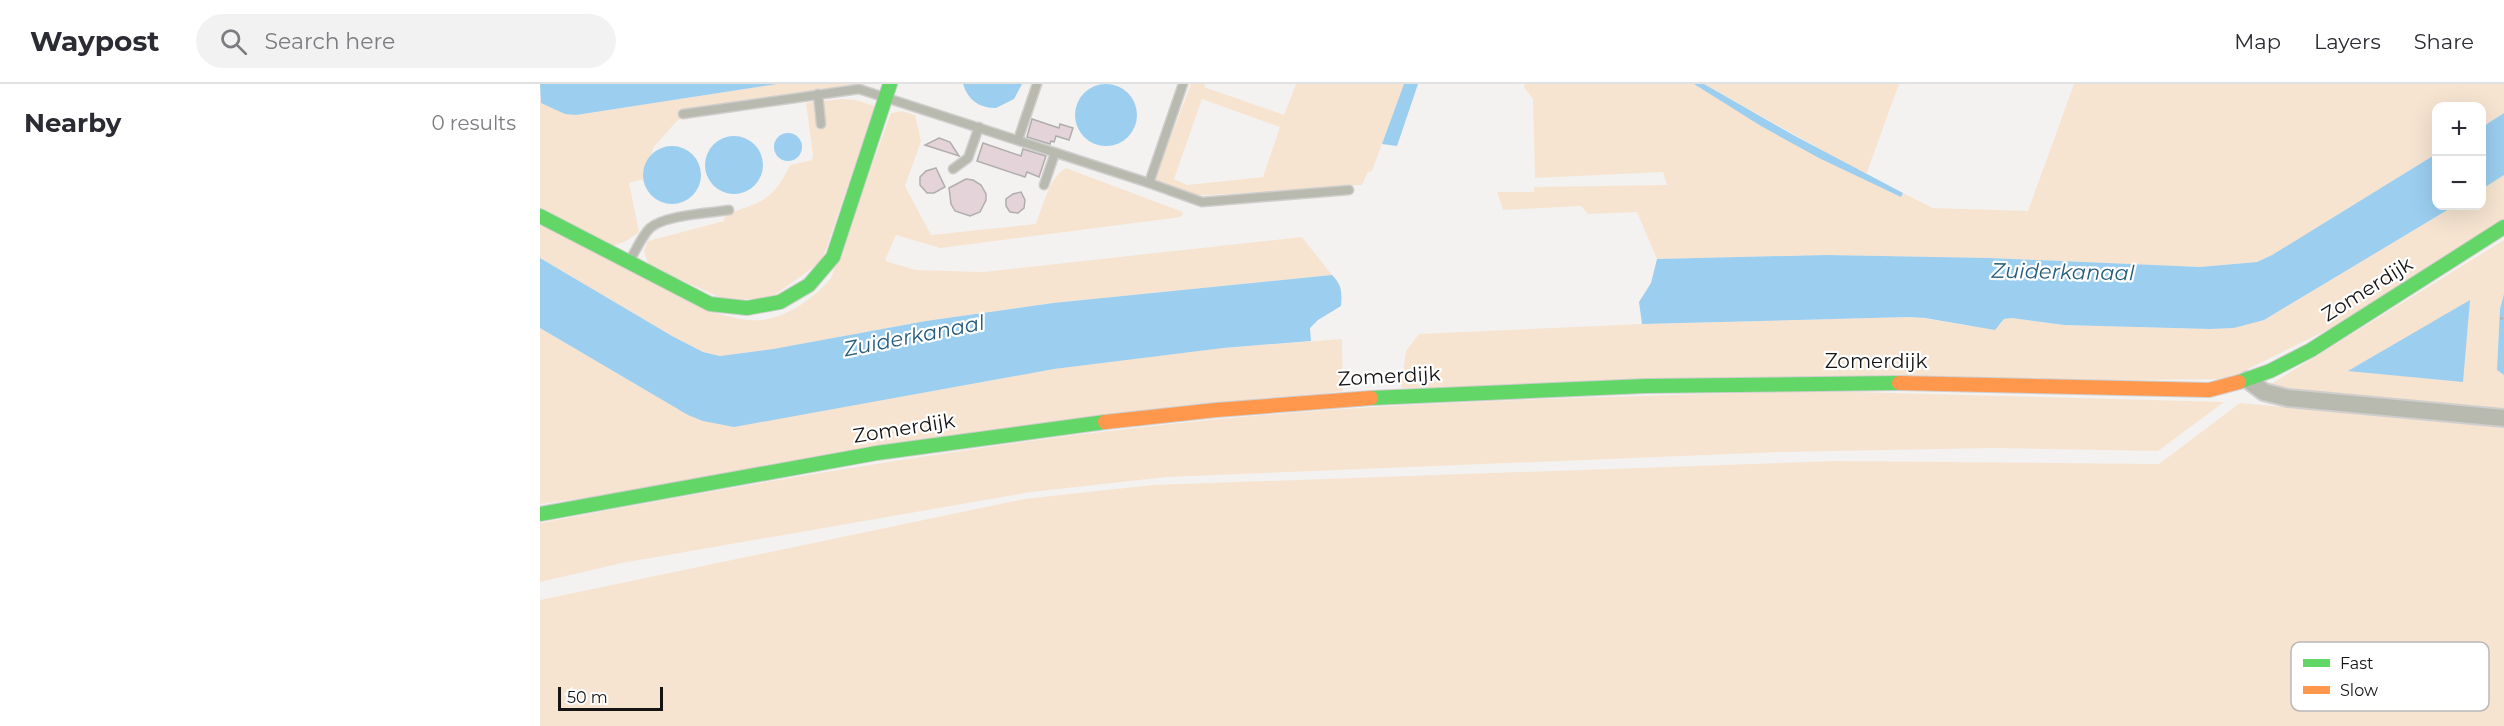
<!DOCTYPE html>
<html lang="en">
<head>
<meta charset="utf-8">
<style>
	body { margin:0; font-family:Montserrat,sans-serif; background:#f2f2f3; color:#2b2b33 }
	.controls { position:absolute; right:18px; top:18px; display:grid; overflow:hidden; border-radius:12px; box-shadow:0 6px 24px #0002 }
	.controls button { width:54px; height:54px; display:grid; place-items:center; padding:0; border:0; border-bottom:2px solid #e1e1e2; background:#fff; color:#2b2b33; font:30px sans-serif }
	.scale { position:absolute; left:18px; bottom:15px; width:105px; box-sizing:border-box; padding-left:6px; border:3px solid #161413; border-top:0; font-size:16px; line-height:21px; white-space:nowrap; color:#161413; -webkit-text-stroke:4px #fff; paint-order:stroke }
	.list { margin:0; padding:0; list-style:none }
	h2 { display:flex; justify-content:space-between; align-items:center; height:78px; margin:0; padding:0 24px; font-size:26px }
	h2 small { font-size:20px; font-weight:400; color:#7c7c81 }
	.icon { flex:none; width:33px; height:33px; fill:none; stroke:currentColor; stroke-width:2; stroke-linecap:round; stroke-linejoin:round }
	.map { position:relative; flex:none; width:1964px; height:642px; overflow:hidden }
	header { display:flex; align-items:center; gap:36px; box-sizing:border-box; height:84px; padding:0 30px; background:#fff; border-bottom:2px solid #e1e1e2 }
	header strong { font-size:28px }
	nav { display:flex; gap:33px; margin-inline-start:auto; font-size:21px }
	.search { width:420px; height:54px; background:#f2f2f3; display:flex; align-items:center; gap:15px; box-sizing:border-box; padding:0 21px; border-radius:33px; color:#7c7c81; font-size:22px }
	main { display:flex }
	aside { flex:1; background:#fff }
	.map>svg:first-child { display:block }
	.green { fill:#f6e4d1; fill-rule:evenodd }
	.water { fill:#9bceef }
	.building { fill:#e4d3d9; stroke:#afaead; stroke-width:1.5 }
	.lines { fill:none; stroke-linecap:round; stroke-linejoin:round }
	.lane-casing { stroke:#d0cecd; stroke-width:11 }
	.street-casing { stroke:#d0cecd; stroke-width:20 }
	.fast-casing { stroke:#d0cecd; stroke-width:16 }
	.slow-casing { stroke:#d0cecd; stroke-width:16 }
	.path { stroke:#aeb0a9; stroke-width:2; stroke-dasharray:3 3; stroke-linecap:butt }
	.lane { stroke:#b8baaf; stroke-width:8 }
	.street { stroke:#b8baaf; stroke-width:16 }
	.fast { stroke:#63d668; stroke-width:14 }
	.slow { stroke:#ff974d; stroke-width:14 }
	.labels { text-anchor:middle; stroke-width:4.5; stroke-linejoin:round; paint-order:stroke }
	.street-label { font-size:20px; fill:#161413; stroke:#fff }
	.water-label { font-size:21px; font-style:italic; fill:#265c7d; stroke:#fff }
	.key { fill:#fff; stroke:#b9b8b8; stroke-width:1.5 }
	.key-label { font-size:16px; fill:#161413 }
</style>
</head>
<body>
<header>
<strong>Waypost</strong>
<div class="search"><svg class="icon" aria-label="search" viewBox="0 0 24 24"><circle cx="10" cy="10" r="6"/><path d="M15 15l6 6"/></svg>Search here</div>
<nav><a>Map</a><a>Layers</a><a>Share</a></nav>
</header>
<main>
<aside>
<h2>Nearby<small>0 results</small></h2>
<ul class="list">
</ul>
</aside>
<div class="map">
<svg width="1964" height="642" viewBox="0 0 1964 642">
	<rect width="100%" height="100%" fill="#f4f2f0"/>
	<g class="green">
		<path d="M237,0H328L147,25L148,29L136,38L113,64C112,75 102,81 104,95L89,99L99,148L86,157L73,162L0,124V17L36,31Z"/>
		<path d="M651,0H665L664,3L744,31L756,0H864L832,87L828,88L822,101L640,113L612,102ZM662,15L740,43L723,93L647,101L634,95Z"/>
		<path d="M985,0H1154L1361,113L1363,109L1393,124L1488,127L1534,0H1964V29L1942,43V22H1896V70L1732,171L1717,178L1660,183L1449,174L1287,171L1117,175L1097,128L1048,130L1041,122L963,126L957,108H994V103L1127,101L1123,88L995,94L993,15L984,3Z"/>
		<path d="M1164,0H1359L1326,91Z"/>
		<path d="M302,15L316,16L335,22L282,177L229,215H184L109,182L104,167L108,157L184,137L185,131C221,117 232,119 250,81L272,76L273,71L266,19Z"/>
		<path d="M362,27L375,31L381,57L365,102L391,151L496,140C503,122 509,94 526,84L643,128L641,133L400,164L356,151L345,176L348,178L376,186L443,188L762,153L792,191L513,219L386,237L233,265L180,272L163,268L132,252L0,174V138L182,231C191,232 200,236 210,236C240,239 273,216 291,194L351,29Z"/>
		<path d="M1964,91V138L1809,235L1688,295L861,304L866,267L879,250L1102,240L1369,233C1400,234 1429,247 1460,241L1464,235L1472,234L1524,241L1670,245L1694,244L1724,236L1914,122H1942V105Z"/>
		<path d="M1964,156V210L1960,225L1957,286L1964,291V332L1718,308Z"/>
		<path d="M0,244L148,331L341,316L514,285L575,277L683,264L802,255L803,307L0,420Z"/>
		<path d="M1277,307L1684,318L1618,367L1454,364L1241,368L626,393L491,408L82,479L0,498V439C256,391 514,346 774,327C941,315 1110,312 1277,307Z"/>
		<path d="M1700,319L1964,344V642H0V516L484,415L613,401L1295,377L1619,380Z"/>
	</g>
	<g class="water">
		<circle cx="566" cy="31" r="31"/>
		<path d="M0,0H237L36,31L25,30L1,19Z"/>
		<path d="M423,0H482L474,15L456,24C439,24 428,16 423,0Z"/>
		<path d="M864,0H878L857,62L842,60Z"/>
		<path d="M1154,0H1164L1255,52L1363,109L1361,113L1279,74L1221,42Z"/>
		<path d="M1964,29V91L1942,105V43Z"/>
		<circle cx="248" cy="63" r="14"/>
		<circle cx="194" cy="81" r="29"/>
		<circle cx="132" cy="91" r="29"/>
		<path d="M1896,70V122H1914L1724,236L1694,244L1670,245L1524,241L1472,234L1464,235L1455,246L1385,234L1369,233L1102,240L1099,218L1111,199L1117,175L1287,171L1449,174L1660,183L1717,178L1732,171Z"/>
		<path d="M0,174L132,252L163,268L180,272L233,265L386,237L513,219L792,191C802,201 802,208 801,222L778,236L770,244L771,257L683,264L514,285L194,343L163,337L148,331L0,244Z"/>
		<path d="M1964,210V291L1957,286L1960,225Z"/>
		<path d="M1930,216L1923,298L1808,287Z"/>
	</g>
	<g class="building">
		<path d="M492,35L519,44L520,40L533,44L529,56L516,52L514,58L511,57L510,60L487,53Z"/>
		<path d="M399,54L410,58L419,72L385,61Z"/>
		<path d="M443,59L481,72L483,65L506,72L499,93L487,88L485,93L437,77Z"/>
		<path d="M396,84L405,103L394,109H387L380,101V93L386,87Z"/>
		<path d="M426,95L433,96L441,101L446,110V116L440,128L430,132L415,127L411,120L409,104Z"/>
		<path d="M481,108L485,116L484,124L478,129L470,128L466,122V115L473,110Z"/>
	</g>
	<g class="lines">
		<defs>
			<g id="lane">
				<path d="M278,10L281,40"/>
				<path d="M143,30L319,5L609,99L643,0"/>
				<path d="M478,56L497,0"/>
				<path d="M413,85L428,74L439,43"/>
				<path d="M609,99L662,118L809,106"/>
				<path d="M504,101L515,69"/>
				<path d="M90,176C96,166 102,152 110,144C124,131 170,129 189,126"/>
			</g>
			<path id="street" d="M1708,296L1724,308L1748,314L1964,334"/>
			<g id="fast">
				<path d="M0,132L170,220L207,224L240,218L269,201L293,173L350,0"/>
				<path d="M1699,298L1730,287L1771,266L1964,143"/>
				<path d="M831,314L1105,302L1359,299"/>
				<path d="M0,430L337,369L565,338"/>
			</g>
			<g id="slow">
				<path d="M1359,299L1669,306L1699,298"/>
				<path d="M565,338L676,326L831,314"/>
			</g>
		</defs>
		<use href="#lane" class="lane-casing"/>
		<use href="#street" class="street-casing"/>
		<use href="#fast" class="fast-casing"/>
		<use href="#slow" class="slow-casing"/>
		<path class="path" d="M1960,234L1964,235"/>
		<use href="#lane" class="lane"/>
		<use href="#street" class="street"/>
		<use href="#fast" class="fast"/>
		<use href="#slow" class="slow"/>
	</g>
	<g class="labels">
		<g class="street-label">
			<text transform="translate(1827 205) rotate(-32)" y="7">Zomerdijk</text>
			<text x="1336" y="284">Zomerdijk</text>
			<text transform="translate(849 292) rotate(-3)" y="7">Zomerdijk</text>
			<text transform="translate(364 344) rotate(-9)" y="7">Zomerdijk</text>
		</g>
		<g class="water-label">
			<text transform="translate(1523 188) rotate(1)" y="7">Zuiderkanaal</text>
			<text transform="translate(374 252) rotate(-11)" y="7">Zuiderkanaal</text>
		</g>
	</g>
	<rect x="1751" y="558" width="198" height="69" rx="9" class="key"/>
	<rect x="1763" y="575" width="27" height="8" fill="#63d668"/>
	<rect x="1763" y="602" width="27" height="8" fill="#ff974d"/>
	<g class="key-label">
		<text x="1800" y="585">Fast</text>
		<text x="1800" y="612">Slow</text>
	</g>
</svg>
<div class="controls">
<button>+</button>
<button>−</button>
</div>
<div class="scale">50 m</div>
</div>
</main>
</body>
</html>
